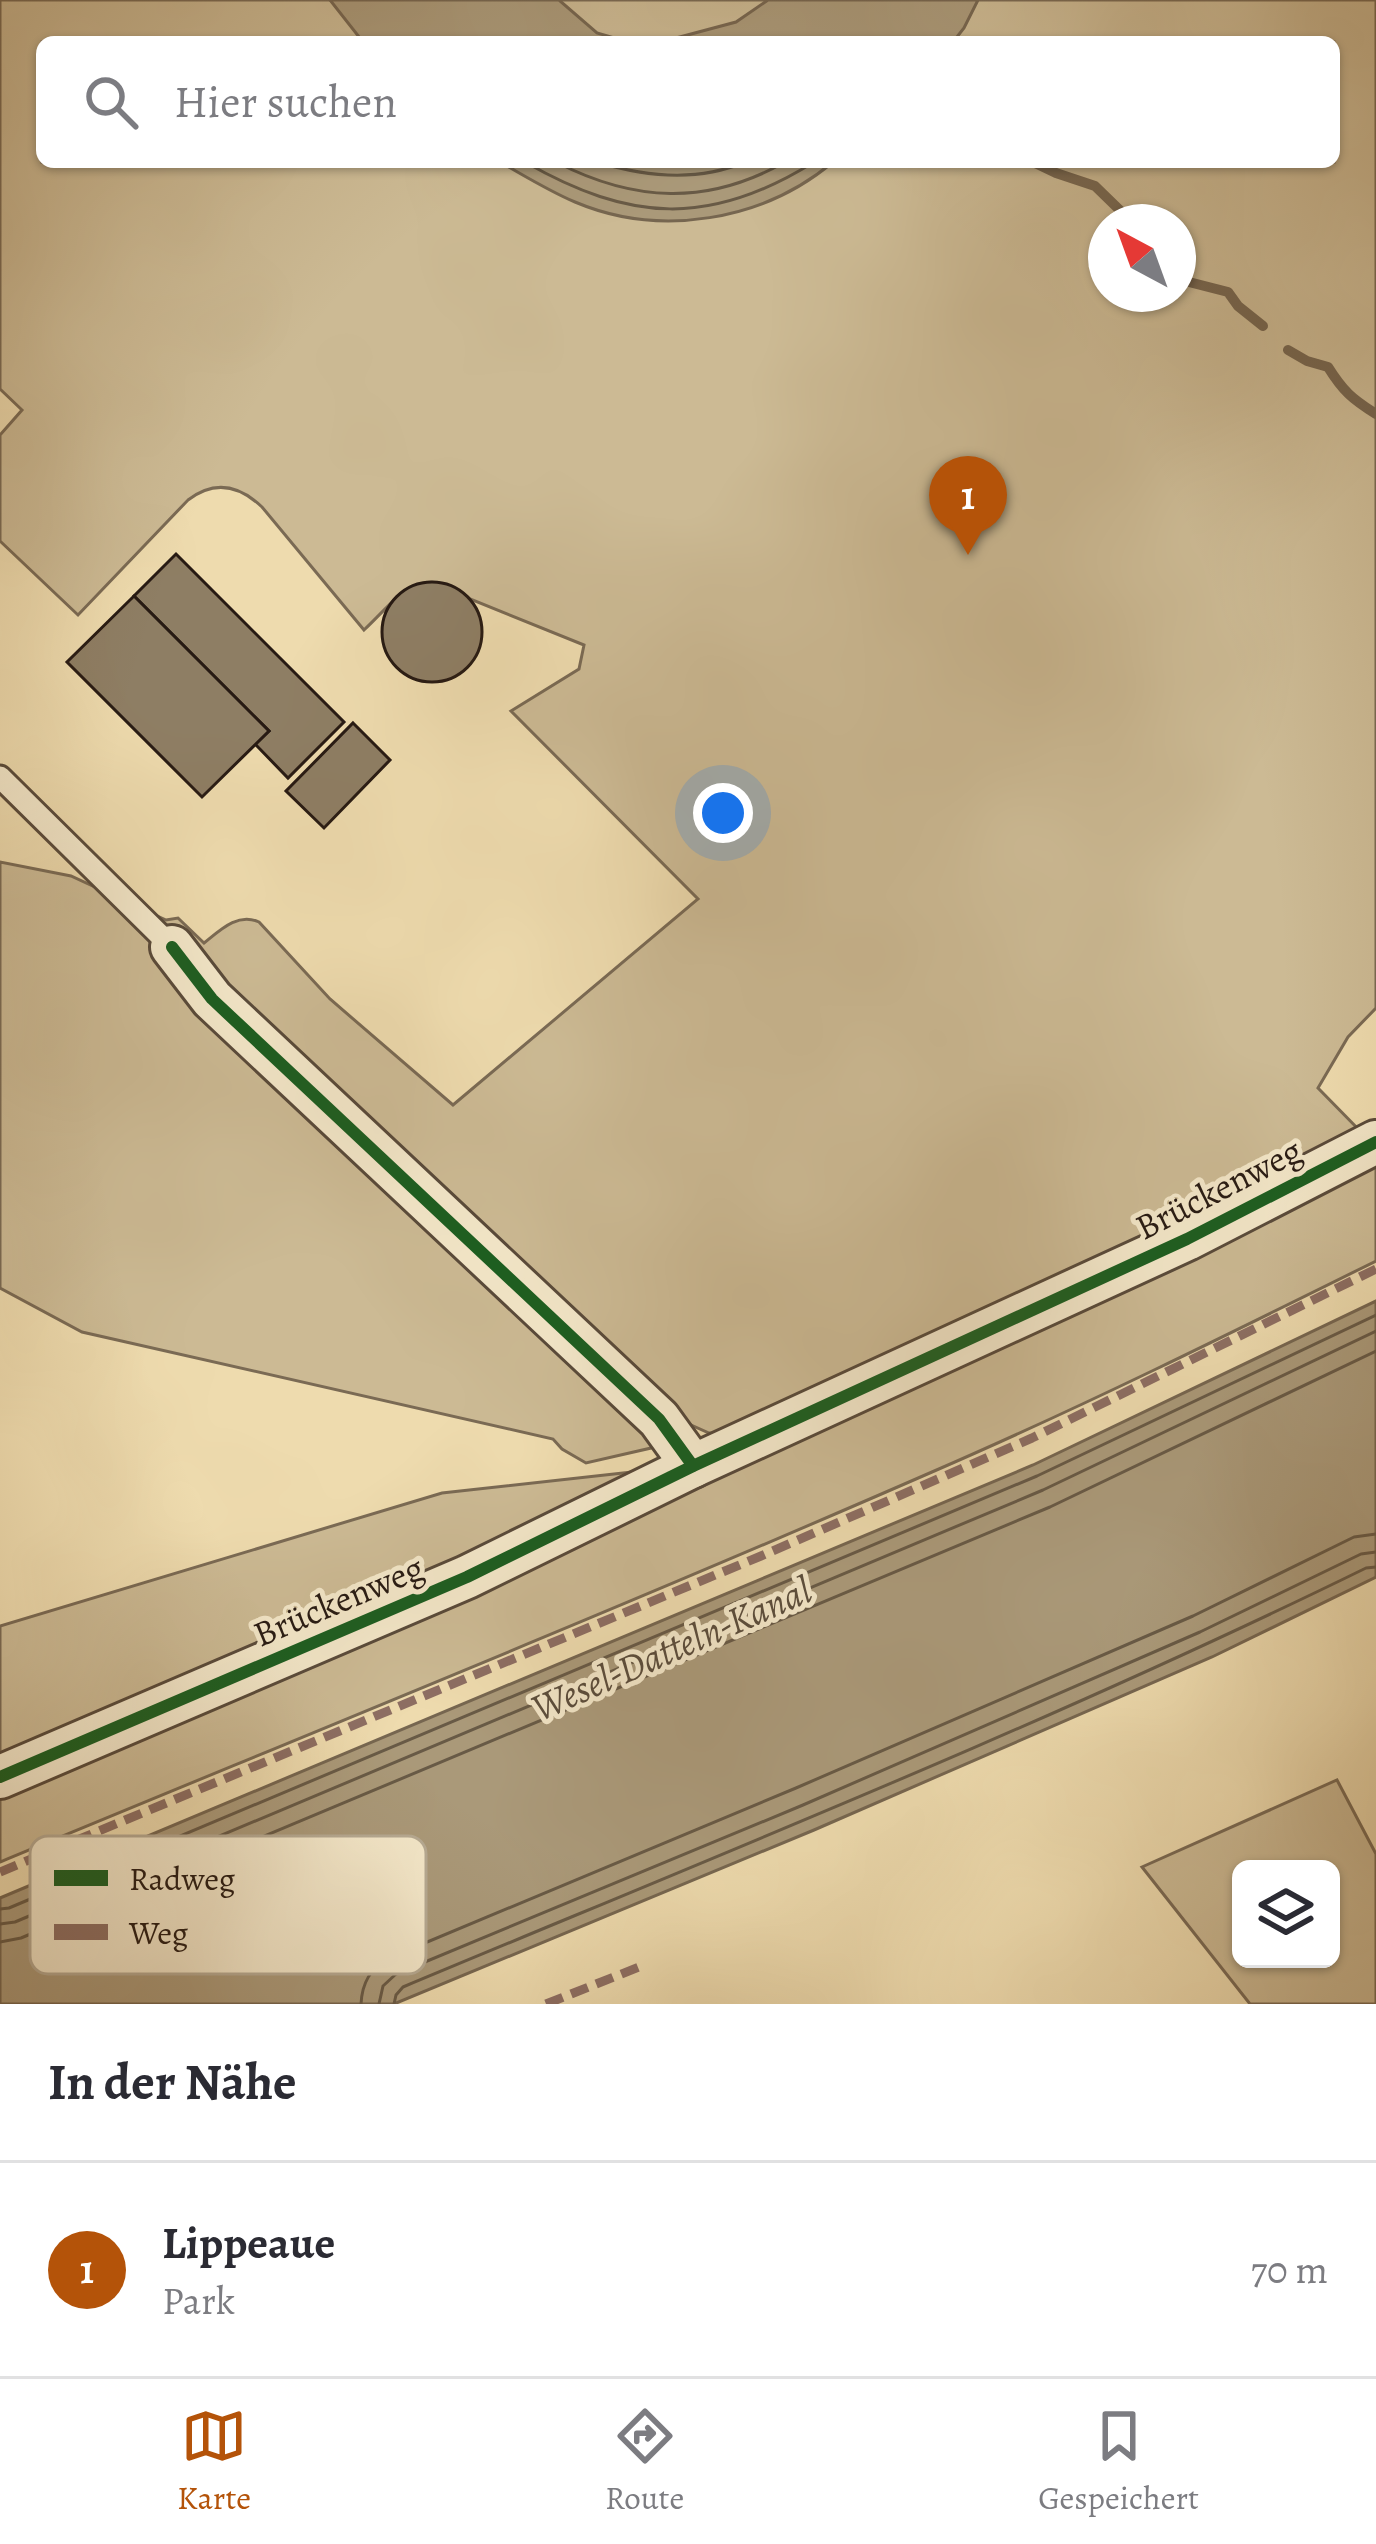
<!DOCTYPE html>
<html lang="de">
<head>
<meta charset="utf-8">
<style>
	body { margin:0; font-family:Alegreya,serif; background:#f7f7f7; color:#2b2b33 }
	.controls { position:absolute; right:36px; bottom:36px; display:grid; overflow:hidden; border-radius:18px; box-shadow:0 3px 9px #0004 }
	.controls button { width:108px; height:108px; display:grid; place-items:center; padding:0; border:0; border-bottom:3px solid #e1e1e2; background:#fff; color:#2b2b33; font:60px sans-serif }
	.compass { position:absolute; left:1088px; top:204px; width:108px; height:108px; border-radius:50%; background:#fff; box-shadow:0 3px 9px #0004; rotate:319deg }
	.you { position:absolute; left:723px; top:813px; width:42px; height:42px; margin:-30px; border:9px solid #fff; border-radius:50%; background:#1a73e8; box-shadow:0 0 0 18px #1a73e833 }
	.badge { display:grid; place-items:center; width:78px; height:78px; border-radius:50%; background:#b45309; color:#fff; font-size:39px; font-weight:700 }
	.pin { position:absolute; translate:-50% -99px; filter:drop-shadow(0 3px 6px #0008) }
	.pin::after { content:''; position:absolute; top:63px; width:42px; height:36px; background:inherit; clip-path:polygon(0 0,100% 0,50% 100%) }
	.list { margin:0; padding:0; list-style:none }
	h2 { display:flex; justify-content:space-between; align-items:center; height:156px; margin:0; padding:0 48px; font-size:51px }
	h2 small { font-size:39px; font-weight:400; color:#7c7c81 }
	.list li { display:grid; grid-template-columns:78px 1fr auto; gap:36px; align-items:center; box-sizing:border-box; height:216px; padding:0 48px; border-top:3px solid #e1e1e2 }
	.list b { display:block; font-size:45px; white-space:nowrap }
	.list p { margin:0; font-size:39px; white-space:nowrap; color:#7c7c81 }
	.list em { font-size:39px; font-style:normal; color:#7c7c81 }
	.icon { flex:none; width:66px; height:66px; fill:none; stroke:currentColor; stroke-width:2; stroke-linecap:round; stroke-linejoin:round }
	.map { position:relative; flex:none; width:1376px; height:2004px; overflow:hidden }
	.search { position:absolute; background:#fff; box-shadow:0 3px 9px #0004; left:36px; right:36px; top:36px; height:132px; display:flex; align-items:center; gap:30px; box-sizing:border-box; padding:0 42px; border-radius:18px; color:#7c7c81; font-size:45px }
	.sheet { height:372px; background:#fff }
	nav { display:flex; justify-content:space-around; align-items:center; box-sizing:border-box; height:168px; border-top:3px solid #e1e1e2; background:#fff; font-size:33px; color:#7c7c81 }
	nav a { display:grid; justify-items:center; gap:6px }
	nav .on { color:#b45309 }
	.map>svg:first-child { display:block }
	.green { fill:#ccba94; stroke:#7a6a54; stroke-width:3; fill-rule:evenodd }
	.water { fill:#aa9979; stroke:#766650; stroke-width:3 }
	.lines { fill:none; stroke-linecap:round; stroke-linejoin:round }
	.shore { stroke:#685a46; stroke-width:3 }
	.stream { stroke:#766650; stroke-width:10 }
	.building { fill:#8e7e64; stroke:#271a13; stroke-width:3 }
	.service-casing { stroke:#594a3a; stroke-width:27 }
	.minor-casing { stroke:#594a3a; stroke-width:48 }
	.service { stroke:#f4e8ca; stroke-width:21 }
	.minor { stroke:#f4e8ca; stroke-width:42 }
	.quiet { stroke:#8d6e63; stroke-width:9; stroke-dasharray:18 9; stroke-linecap:butt }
	.cycleway-casing { stroke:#f4e8ca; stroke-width:20 }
	.cycleway { stroke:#1b5e20; stroke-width:12 }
	.labels { text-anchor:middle; stroke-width:10; stroke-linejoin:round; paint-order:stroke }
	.street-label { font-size:36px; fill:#271a13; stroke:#f4e8ca }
	.water-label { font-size:39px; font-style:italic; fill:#5b4d3c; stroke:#f4e8ca }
	.key { fill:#f4e8ca; stroke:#b6aa93; stroke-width:3 }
	.key-label { font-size:33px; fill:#271a13 }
</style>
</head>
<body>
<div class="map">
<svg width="1376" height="2004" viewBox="0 0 1376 2004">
	<rect width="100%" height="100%" fill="#eedbae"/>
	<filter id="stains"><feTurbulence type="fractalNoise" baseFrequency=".00167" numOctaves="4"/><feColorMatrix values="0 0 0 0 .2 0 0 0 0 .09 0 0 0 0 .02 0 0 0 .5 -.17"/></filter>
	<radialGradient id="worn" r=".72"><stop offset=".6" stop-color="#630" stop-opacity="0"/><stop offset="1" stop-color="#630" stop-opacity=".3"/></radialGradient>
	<g class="green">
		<path d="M0,0H1376V1008L1348,1037L1318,1088L1366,1137L721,1434L709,1433L682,1421L651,1448L586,1463L562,1449L553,1439L82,1332L0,1288V862L71,876L166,920L178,918L204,943C220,930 238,912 259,922L330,999L453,1105L698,899L511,711L579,669L584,645L470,599C420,560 399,597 364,630L262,507C239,485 214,480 188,500L78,615L0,541V435L22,410L0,389ZM42,42H1334V162H42ZM1106,222H1178V294H1106Z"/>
		<path d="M1376,1159V1261C1229,1334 1082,1407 932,1472C623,1607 311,1733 0,1862V1790Z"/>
		<path d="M659,1469L0,1762V1626L442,1493Z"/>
		<path d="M1337,1780L1376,1854V2004H1250L1142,1867ZM1241,1869H1331V1959H1241Z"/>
	</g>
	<g class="water">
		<path d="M330,0H559L597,33L628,42H363Z"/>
		<path d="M768,0H978L964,28L953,42H661L736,22Z"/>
		<path d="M500,162H833C763,221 660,238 575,202C549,191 525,176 500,162Z"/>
		<path d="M1376,1301V1577L1212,1657L814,1830L394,2004H0V1898L1033,1465Z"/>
	</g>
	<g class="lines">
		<g class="shore">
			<path d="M525,162C630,222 710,227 814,162"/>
			<path d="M556,162C634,202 707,206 785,162"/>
			<path d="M597,162C646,177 698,182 745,162"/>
			<path d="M0,1909L9,1908L1037,1476L1376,1315"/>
			<path d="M0,1924L15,1922L1043,1490L1376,1331"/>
			<path d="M0,1942L21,1938L1050,1507L1376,1351"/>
			<path d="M361,2004C362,1983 370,1968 389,1958L796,1788L1193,1616L1354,1537L1376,1534"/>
			<path d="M379,2004L383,1986L396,1974L803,1805L1200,1632L1361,1554L1376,1552"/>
			<path d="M394,2004L396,1995L403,1987C726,1852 1052,1722 1366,1568L1376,1567"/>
		</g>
		<g class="stream">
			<path d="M1033,162L1056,173L1095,186L1132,222"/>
			<path d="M1178,276L1185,281L1228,292L1238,306L1263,326"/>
			<path d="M1288,350L1307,361L1328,367C1343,391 1352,399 1376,414"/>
		</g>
	</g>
	<g class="building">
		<path d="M176,554L344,722L288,778L255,744L269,731L134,596Z"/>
		<circle cx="432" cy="632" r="50"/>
		<path d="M134,596L269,731L202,797L67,662Z"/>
		<path d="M353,723L390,760L324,828L286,791Z"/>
	</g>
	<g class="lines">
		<defs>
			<path id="service" d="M0,777L172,947"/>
			<g id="minor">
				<path d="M172,947L212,999L659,1419L693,1466"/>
				<path d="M0,1777L467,1577L693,1466L1187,1239L1376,1142"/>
			</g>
		</defs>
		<use href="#service" class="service-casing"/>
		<use href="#minor" class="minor-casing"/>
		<use href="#service" class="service"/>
		<use href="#minor" class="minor"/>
		<g class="quiet">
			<path d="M0,1872L761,1556L1032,1438L1376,1269"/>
			<path d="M546,2004L639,1967"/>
		</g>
		<defs>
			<g id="cycleway">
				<path d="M172,947L212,999L659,1419L693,1466"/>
				<path d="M0,1777L467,1577L693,1466L1187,1239L1376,1142"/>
			</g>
		</defs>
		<use href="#cycleway" class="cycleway-casing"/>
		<use href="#cycleway" class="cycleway"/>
	</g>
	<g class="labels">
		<g class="street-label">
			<text transform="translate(1218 1188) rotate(-27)" y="13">Brückenweg</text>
			<text transform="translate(338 1600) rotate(-23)" y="13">Brückenweg</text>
		</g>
		<g class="water-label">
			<text transform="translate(671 1648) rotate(-24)" y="14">Wesel-Datteln-Kanal</text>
		</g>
	</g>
	<rect x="30" y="1836" width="396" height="138" rx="18" class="key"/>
	<rect x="54" y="1870" width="54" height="16" fill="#1b5e20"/>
	<rect x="54" y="1924" width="54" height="16" fill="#8d6e63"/>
	<g class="key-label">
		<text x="129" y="1890">Radweg</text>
		<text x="129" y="1944">Weg</text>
	</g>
	<rect width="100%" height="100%" filter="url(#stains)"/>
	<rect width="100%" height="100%" fill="url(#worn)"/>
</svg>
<div class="controls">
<button><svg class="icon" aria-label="layers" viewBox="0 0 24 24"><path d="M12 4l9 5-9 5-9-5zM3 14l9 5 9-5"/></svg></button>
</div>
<svg class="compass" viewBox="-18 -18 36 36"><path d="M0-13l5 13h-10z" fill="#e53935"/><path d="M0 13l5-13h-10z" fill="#7c7c81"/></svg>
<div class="you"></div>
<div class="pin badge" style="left:968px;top:555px">1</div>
<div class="search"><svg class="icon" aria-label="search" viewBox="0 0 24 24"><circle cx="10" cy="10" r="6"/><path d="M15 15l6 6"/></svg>Hier suchen</div>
</div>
<section class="sheet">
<h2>In der Nähe<small></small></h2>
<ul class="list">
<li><span class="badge">1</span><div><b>Lippeaue</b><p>Park</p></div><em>70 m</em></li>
</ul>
</section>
<nav>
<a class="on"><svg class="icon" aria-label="map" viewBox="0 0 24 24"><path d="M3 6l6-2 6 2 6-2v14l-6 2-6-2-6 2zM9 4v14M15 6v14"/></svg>Karte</a>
<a><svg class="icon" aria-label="directions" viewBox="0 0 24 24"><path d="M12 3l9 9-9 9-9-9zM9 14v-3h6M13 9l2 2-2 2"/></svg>Route</a>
<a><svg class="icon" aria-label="saved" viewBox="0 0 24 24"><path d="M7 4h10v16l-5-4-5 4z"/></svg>Gespeichert</a>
</nav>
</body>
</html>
